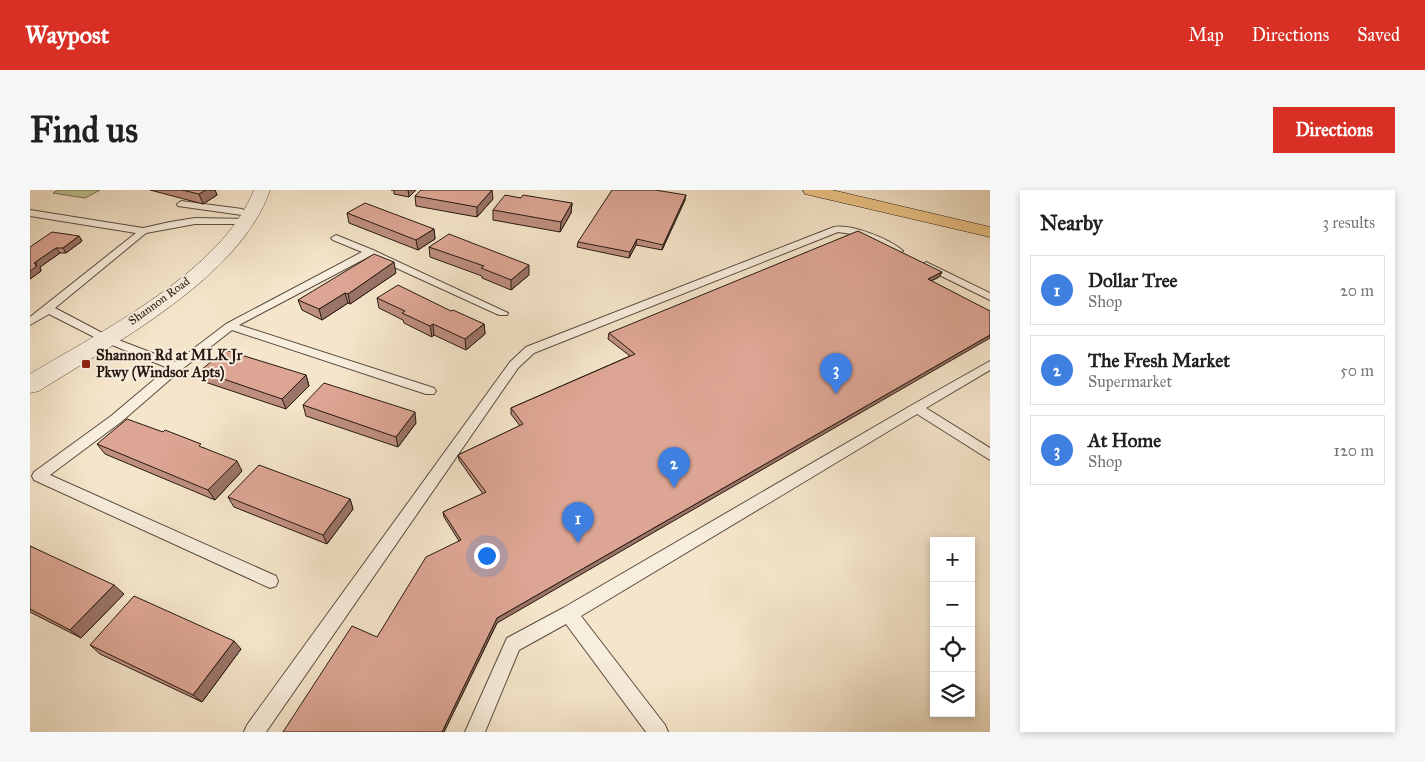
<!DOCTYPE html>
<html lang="en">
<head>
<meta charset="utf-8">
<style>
	body { margin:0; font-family:"IM FELL Great Primer",serif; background:#f6f6f6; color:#202124 }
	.controls { position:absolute; right:15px; bottom:15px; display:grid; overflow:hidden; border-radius:0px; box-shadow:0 2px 8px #0003 }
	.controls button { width:45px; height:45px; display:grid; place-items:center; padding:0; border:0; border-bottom:1px solid #e0e0e0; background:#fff; color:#202124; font:25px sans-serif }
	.you { position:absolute; left:456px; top:365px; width:18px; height:18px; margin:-12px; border:4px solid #fff; border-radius:50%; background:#1a73e8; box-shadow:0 0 0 8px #1a73e833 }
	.badge { display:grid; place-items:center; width:32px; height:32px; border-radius:50%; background:#d93025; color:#fff; font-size:16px; font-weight:700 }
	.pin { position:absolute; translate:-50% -41px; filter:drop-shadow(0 1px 2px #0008) }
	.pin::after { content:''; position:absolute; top:26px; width:18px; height:15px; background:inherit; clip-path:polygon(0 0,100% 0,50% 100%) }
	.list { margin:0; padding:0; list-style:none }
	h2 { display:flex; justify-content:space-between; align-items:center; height:65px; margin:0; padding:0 20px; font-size:21px }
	h2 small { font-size:16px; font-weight:400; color:#757577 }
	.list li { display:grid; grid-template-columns:32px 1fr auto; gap:15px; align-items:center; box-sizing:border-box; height:70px; margin:0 10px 10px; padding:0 10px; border:1px solid #e0e0e0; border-radius:0px }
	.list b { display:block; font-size:19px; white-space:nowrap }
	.list p { margin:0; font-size:16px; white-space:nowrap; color:#757577 }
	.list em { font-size:16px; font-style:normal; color:#757577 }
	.icon { flex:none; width:28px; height:28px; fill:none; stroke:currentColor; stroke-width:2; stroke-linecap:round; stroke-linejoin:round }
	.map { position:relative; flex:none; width:960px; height:542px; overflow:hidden; border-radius:0px }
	header { display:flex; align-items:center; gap:30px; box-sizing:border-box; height:70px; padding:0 25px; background:#d93025; color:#fff }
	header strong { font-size:24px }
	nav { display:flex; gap:28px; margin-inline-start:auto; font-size:18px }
	.intro { display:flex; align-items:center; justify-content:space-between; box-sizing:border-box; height:120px; padding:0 30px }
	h1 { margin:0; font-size:35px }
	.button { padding:12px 22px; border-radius:0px; background:#d93025; color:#fff; font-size:18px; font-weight:700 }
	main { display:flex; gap:30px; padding:0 30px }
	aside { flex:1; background:#fff; border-radius:0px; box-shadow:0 2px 8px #0003 }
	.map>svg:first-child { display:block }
	.green { fill:#c2c392; stroke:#746e52 }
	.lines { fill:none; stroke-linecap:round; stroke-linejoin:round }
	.service-casing { stroke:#5a4c40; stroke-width:2 }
	.tertiary-casing { stroke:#5a4c40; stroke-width:1 }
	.primary-casing { stroke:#271912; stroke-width:1 }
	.service { fill:#f8eedd; fill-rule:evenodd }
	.tertiary { fill:#f8eedd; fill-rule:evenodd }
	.primary { fill:#eac285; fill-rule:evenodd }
	.wall { fill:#be8f7f; stroke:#271912 }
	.shaded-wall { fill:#9b7468; stroke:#271912 }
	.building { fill:#dda694; stroke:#271912 }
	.poi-dot { fill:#8f2418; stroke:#f8eedd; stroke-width:2 }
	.labels { text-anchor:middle; stroke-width:4; stroke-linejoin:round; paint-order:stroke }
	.far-street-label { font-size:12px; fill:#271912; stroke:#f8eedd }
	.poi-label { font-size:15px; font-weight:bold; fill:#271912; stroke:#f8eedd; text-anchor:start }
</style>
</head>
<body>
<header>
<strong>Waypost</strong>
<nav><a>Map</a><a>Directions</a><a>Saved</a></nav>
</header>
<div class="intro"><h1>Find us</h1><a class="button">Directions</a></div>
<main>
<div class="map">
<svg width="960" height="542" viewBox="0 0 960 542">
	<rect width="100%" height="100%" fill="#f5e5ca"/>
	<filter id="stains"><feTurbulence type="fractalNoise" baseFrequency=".004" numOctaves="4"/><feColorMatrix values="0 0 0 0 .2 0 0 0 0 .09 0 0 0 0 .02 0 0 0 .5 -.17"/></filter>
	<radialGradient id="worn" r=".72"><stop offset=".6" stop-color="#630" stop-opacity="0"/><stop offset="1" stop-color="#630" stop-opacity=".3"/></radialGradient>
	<path class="green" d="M28,0H70L55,8L23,3Z"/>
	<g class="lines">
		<defs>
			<g id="service">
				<path d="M151,11L212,19L216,22L212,25L148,16L147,14Z"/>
				<path d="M0,20L113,38L140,32L165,28L220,29L221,31L217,34H165L116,43L25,118L78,146L146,172L196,134L332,62L303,50L301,48L306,45L343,60L478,123L477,125H469L340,66L209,135L404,198L406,201L404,204H396L202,140L151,180L91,232L20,285L246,386L248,391L246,396L240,398L4,290L2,286L4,282L81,226L138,178L70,150L19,124L0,135V127L106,43L0,26Z"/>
				<path d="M804,37C822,34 860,49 873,61L868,64L865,63L828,45L808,42L504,163L488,178L236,542H214L217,535L480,172L496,157Z"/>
				<path d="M896,72L960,103V110L893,77L891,75Z"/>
				<path d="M960,171V180L896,218L960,258V270L887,224L551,426L635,535L638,542H616L536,434L489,460L455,542H435L477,448L533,418L882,215Z"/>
			</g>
			<path id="tertiary" d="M224,0H240C210,88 84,153 9,201L0,203V184C72,141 192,81 224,0Z"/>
			<path id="primary" d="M773,0H802L960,37V47L775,4Z"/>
		</defs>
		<use href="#service" class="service-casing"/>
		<use href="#tertiary" class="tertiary-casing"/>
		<use href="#primary" class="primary-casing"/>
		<use href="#service" class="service"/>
		<use href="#tertiary" class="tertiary"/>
		<use href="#primary" class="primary"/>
	</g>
	<g class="wall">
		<path d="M120,0H185L187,5L173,14Z"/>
		<path d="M361,0H386L379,7L364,4V0Z"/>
		<path d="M385,6L463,9L447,27L386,16Z"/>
		<path d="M491,8L542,13L541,23L530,42L463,30V20Z"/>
		<path d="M655,10L632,60L606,55L599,68L547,57L548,52Z"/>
		<path d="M317,23L404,39L405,49L388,60L319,33Z"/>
		<path d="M49,46L52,51L36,63H30L10,77L11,81L0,89V57Z"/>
		<path d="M399,57L499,85L481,100L452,88V86L400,67Z"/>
		<path d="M912,82L909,87L901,91L467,433L414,542H253L347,447L429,351L414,327L413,322L453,304L429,270L428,265L490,236L481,224V218L600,166L578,149L579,143Z"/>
		<path d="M366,83L320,114L318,113L292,130L272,120L268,110Z"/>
		<path d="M347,108L421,121L454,134L455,144L436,160L404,145L402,147L374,133L373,130L349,118Z"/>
		<path d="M170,181L276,185L279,196L256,219L175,192Z"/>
		<path d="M273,215L386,233L368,257L276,226Z"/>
		<path d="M67,254L174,258L212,281L185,310L75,264Z"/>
		<path d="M198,307L320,309L323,319L297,354L204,317Z"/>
		<path d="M0,356L94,404L51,448L0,422Z"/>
		<path d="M60,455L211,459L172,512L70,464Z"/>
	</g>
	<g class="shaded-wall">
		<path d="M174,0H185L187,5L173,14L169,4Z"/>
		<path d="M378,0H386L379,7Z"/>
		<path d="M462,0L463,9L447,27V17Z"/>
		<path d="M656,5L655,10L632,60L633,55Z"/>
		<path d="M542,13L541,23L530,42L531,32Z"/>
		<path d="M404,39L405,49L388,60L386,50Z"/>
		<path d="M49,46L52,51L36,63L33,58Z"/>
		<path d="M607,49L606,55L599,68L600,62Z"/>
		<path d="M26,58L30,63L10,77L11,81L0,89V81L4,73Z"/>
		<path d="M364,72L366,83L320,114L318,104Z"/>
		<path d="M499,75V85L481,100V90Z"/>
		<path d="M912,82L909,87L894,94L898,89Z"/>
		<path d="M315,103L318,113L292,130L289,119Z"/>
		<path d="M403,134L404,145L402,147L400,136Z"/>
		<path d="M454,134L455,144L436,160L435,149Z"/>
		<path d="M960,145V148L467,433L414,542H412L467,428Z"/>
		<path d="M276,185L279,196L256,219L252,209Z"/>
		<path d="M385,222L386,233L368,257L366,247Z"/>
		<path d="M207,271L212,281L185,310L178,300Z"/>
		<path d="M320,309L323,319L297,354L293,345Z"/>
		<path d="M84,395L94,404L51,448L40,440Z"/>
		<path d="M204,451L211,459L172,512L163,505Z"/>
	</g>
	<g class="building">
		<path d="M152,0H176L169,4Z"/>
		<path d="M391,0H462L447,17L385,6Z"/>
		<path d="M582,0H625L656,5L633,55L607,49L600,62L548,52Z"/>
		<path d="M475,5L491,8L493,5L542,13L531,32L463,20Z"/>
		<path d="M335,13L404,39L386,50L317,23Z"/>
		<path d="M828,41L912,82L898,89L960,121V145L467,428L412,542H253L322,436L347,447L396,367L431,350L413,322L456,302L428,265L493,234L481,218L605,164L579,143Z"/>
		<path d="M22,42L49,46L33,58H26L4,73L7,74L5,75L7,76L0,81V57Z"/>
		<path d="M419,44L499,75L481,90L451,78L454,76L399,57Z"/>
		<path d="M344,64L364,72L318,104L315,103L289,119L268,110Z"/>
		<path d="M368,95L421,121L423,120L454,134L435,149L403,134L400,136L372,123L375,121L347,108Z"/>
		<path d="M195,160L276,185L252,209L170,181Z"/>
		<path d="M294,193L385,222L366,247L273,215Z"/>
		<path d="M97,229L133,242L135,240L171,254L169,256L207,271L178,300L67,254Z"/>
		<path d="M229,275L320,309L293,345L198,307Z"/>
		<path d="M0,356L84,395L40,440L0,419Z"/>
		<path d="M104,406L204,451L163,505L60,455Z"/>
	</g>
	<rect class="poi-dot" x="51" y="169" width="10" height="10" rx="2.5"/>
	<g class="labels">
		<g class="far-street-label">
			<text transform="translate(129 111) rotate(-36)" y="4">Shannon Road</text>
		</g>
		<g class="poi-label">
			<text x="66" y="170">Shannon Rd at MLK Jr<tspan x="66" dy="17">Pkwy (Windsor Apts)</tspan></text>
		</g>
	</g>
	<rect width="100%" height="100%" filter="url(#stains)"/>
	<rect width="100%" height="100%" fill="url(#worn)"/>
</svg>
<div class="controls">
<button>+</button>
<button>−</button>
<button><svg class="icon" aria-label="locate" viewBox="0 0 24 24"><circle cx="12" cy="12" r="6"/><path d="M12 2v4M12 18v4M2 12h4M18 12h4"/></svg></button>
<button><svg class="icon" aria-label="layers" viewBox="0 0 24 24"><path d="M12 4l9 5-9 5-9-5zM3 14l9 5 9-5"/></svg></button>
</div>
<div class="you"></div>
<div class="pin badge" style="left:548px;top:353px;background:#3f7fe0">1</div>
<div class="pin badge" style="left:644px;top:298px;background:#3f7fe0">2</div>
<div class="pin badge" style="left:806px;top:204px;background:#3f7fe0">3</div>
</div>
<aside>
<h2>Nearby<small>3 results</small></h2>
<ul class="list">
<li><span class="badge" style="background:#3f7fe0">1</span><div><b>Dollar Tree</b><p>Shop</p></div><em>20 m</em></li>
<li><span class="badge" style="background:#3f7fe0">2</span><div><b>The Fresh Market</b><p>Supermarket</p></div><em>50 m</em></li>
<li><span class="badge" style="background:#3f7fe0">3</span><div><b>At Home</b><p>Shop</p></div><em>120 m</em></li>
</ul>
</aside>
</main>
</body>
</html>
